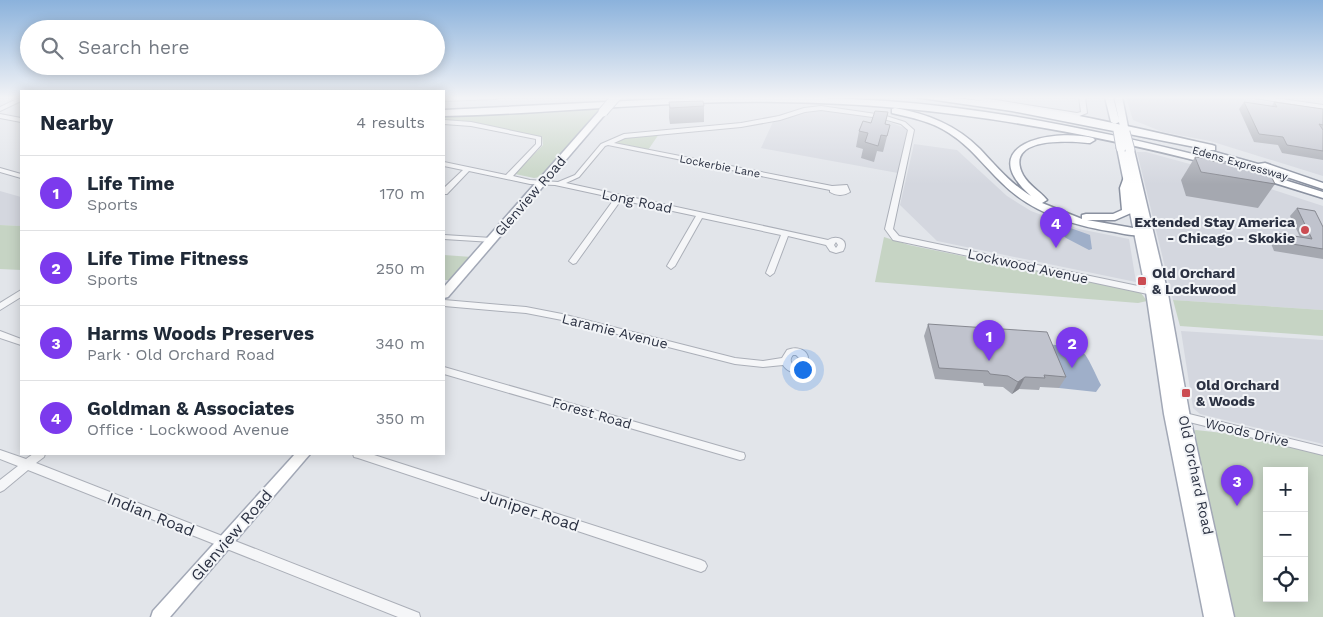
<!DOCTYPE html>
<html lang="en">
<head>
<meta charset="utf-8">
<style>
	body { margin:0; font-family:"Work Sans",sans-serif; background:#f6f6f7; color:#1f2937 }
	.controls { position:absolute; right:15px; bottom:15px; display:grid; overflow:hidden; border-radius:0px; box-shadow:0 2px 12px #0003 }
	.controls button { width:45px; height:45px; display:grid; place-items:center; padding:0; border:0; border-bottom:1px solid #e0e1e3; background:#fff; color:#1f2937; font:25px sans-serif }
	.you { position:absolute; left:802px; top:369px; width:18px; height:18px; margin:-12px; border:4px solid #fff; border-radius:50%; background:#1a73e8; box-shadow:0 0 0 8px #1a73e833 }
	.badge { display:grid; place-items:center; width:32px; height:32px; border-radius:50%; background:#7c3aed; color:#fff; font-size:16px; font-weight:700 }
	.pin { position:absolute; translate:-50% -41px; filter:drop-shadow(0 1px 2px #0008) }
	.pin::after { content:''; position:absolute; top:26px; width:18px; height:15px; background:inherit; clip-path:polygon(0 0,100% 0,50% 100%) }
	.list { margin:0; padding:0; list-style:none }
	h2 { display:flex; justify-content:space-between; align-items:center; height:65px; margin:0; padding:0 20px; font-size:21px }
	h2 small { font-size:16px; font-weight:400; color:#747a83 }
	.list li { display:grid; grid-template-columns:32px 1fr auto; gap:15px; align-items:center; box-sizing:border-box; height:75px; padding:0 20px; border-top:1px solid #e0e1e3 }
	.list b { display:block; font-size:19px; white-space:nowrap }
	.list p { margin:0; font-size:16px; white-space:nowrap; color:#747a83 }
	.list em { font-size:16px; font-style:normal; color:#747a83 }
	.icon { flex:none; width:28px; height:28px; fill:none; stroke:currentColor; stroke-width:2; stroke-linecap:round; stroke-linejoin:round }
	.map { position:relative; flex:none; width:1323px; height:617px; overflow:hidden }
	.search { position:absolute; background:#fff; box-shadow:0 2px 12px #0003; left:20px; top:20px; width:425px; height:55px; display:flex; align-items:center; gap:12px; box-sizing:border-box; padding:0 18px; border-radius:28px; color:#747a83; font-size:19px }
	.panel { position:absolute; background:#fff; box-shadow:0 2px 12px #0003; left:20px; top:90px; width:425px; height:365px; border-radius:0px }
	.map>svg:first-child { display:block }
	.built { fill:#d4d7df }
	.green { fill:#c6d4c4; fill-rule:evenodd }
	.water { fill:#9fafc9 }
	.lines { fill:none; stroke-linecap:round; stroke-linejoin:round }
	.minor-casing { stroke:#abafb8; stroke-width:2 }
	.major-casing { stroke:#a2a8b6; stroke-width:3 }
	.highway-casing { stroke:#8a91a0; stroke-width:3 }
	.minor { fill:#f5f6f8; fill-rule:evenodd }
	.major { fill:#fff; fill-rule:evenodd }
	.highway { fill:#fff; fill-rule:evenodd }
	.major-bridge-casing { stroke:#a2a8b6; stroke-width:11; stroke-linecap:butt }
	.major-bridge { stroke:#fff; stroke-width:9 }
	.wall { fill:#a5a8b0 }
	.shaded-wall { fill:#868890 }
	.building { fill:#c0c3cd; stroke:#868890 }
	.poi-dot { fill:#cb4c52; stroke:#f2f4f7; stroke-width:2 }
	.labels { text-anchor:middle; stroke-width:4; stroke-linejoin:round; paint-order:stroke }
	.far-street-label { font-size:11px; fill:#2b3142; stroke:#f2f4f7 }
	.street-label { font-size:14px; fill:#2b3142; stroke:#f2f4f7 }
	.poi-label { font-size:14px; font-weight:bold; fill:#2b3142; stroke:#f2f4f7; text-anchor:start }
	.near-street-label { font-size:16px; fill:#2b3142; stroke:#f2f4f7 }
</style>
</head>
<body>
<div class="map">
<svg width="1323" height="617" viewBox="0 0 1323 617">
	<rect width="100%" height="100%" fill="#e2e5ea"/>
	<g class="built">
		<path d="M1126,97H1230L1323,110V176L1210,141L1163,132L1133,120Z"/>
		<path d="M818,110L878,118L905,128L908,132L898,173L761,148L773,122Z"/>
		<path d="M914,144L957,150L1007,196L1031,211L1079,229L1129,239L1136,282L937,241L900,205Z"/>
		<path d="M1137,152H1146L1219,172L1323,206V310L1173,300Z"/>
		<path d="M0,191L21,197V226L0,225Z"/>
		<path d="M1181,331L1323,340V444L1200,414L1193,408Z"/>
	</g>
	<g class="green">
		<path d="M600,108L540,177L534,178L515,174L543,145L542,137L472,122L444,121V116Z"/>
		<path d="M659,134L648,150L612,143L629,137Z"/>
		<path d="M0,225L21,226V270L0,269Z"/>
		<path d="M884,237L909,245L1133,291L1141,293L1147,301L1138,303L875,282Z"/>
		<path d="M444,255L472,257L451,280H444Z"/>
		<path d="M1173,300L1323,310V336L1180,326Z"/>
		<path d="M1196,430L1232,434L1323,455V617H1232L1193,431ZM1267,471H1304V598H1267Z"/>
	</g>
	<g class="water">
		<path d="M1040,217L1090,235L1092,249L1089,250L1066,238L1054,226Z"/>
		<path d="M1041,344C1087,347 1081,344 1101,385L1096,392L1059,388Z"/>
	</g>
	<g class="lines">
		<defs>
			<g id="minor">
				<path d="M21,97V101L0,111V107Z"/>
				<path d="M444,97H499L496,99L444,101Z"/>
				<path d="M959,97H977L1077,113L1081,112L1079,97H1085L1087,113L1077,117Z"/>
				<path d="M1248,97H1268L1323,105V109Z"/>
				<path d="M821,106L883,115L905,122L914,130L893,229L899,236L1157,290L1161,293L1157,296L893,240L885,229L908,130L901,124L880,118L821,110L805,112L780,120L741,127L625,138L614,143L832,186L847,185L850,192C844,196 836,196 830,192V190L608,145L605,146L579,177L566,183L828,240C837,234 850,240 843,251L836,253L830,251L826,245L788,236L774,273L770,276L766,273L781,235L702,218L675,266L671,269L667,266L696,216L621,200L576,263L573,264L569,261L615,198L555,185L530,184L469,171L447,194H444V188L463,170L444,166V162L506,175L536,144V139L471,126L444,124V120L471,122L541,137V145L513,176L530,180L558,182L575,175L601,144L624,134L741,123L779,116L804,108ZM836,242L838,245L836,248L834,245Z"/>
				<path d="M0,114L21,118V122L0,118Z"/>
				<path d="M0,168L21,174V178L0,172Z"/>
				<path d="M444,235L492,238L496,240L492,242L444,239Z"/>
				<path d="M21,290V297L0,310V303Z"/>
				<path d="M444,300L526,307L562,314L735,358L763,361L782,358L787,350C802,344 815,355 804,369C796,374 788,373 783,365L763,367L735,364L562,320L526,313L444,306ZM793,355H796L799,358V363L796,365H793C790,362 790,358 793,355Z"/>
				<path d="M0,331L21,339V345L0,338Z"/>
				<path d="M444,367L740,452L744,453L745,456L744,459L740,460L444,374Z"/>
				<path d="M1181,412L1323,447V455L1177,419L1176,416L1177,413Z"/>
				<path d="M0,450L26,459L33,454H45L44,457L36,463L414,611L419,613L420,617H398L28,470L4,490L0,492V480L18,466L0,459Z"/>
				<path d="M353,454H371L701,560L705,562L707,566L705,570L701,572L358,458L354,457Z"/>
			</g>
			<g id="major">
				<path d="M1105,97H1113L1119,120L1114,97H1122L1129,132L1128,134H1122L1119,122L1115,124L1111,122Z"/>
				<path d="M600,110L607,112L448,297L444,298V287Z"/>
				<path d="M1121,145L1124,146L1126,150L1130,147L1134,150L1168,294L1190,417L1234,617H1204L1164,414L1146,292L1117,148Z"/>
				<path d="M295,454H310L170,617H151L153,611Z"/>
			</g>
			<g id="highway">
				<path d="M708,97C767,97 826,97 886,101C997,109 1106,132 1213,159L1215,161L1210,164C1067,128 925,103 777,102C666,100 555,114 444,116V110Z"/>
				<path d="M915,97C1014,97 1116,124 1212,145L1215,146V150H1208L1258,164L1265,163L1323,183V189L1272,172H1264L1198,153L1196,151L1200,148L1012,111Z"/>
				<path d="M895,108C928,114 956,125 980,149C996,166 1011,184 1031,196C973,145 1051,128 1093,138L1095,140L1090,143C1070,141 1003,136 1023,175C1029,186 1040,191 1047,200L1042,203L1082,219V215L1086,214H1113L1122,210L1120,188L1124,177H1132L1131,213L1115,220H1087L1139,229L1145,232C1138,238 1124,234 1115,232C1074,226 1032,213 1002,183C984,166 970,146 949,133C931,121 912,118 892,113V109Z"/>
				<path d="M1256,171L1323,192V198L1252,176V172Z"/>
			</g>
		</defs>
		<use href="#minor" class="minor-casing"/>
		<use href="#major" class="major-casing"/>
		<use href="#highway" class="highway-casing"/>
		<use href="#minor" class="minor"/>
		<use href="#major" class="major"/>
		<use href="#highway" class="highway"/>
		<defs>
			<g id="major-bridge">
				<path d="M603,112L616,97"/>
				<path d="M1118,130L1121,148"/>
				<path d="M1125,132L1130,150"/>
			</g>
		</defs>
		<use href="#major-bridge" class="major-bridge-casing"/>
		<use href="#major-bridge" class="major-bridge"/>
	</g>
	<g class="wall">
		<path d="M669,102L704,106V122L670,124L669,118Z"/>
		<path d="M1244,102L1272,106L1274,102L1323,109V160L1282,153L1278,145L1254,142L1239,109Z"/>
		<path d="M885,124L890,125L883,152L877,151L874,162L861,158L863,149L856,147L859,131Z"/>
		<path d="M1195,157L1212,161L1275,184L1258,208L1186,196L1181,180Z"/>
		<path d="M1297,208L1323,227V259L1274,251L1270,241L1276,233L1300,237L1290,216Z"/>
		<path d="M928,324L1066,377L1059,388L1040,387L1039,390L1019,389L1012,394L1003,387L984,386L983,383L935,379L924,336Z"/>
	</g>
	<path class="shaded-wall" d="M1025,377L1019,389L1012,394L1018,382Z"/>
	<g class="building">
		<path d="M703,101L704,106L670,108L669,102Z"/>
		<path d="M1244,102L1277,107L1274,102L1323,109V125L1319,124L1323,130V151L1287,145L1283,137L1259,134Z"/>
		<path d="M875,111L888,112L885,124L890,125L887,136L881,135L878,146L865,142L868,133L859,131L863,121L871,123Z"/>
		<path d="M1195,157L1211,159L1212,161L1268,170L1275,184L1201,172Z"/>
		<path d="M1297,208L1315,211L1323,227V249L1280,242L1276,233L1312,239Z"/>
		<path d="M928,324L1047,332L1066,377L1044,375L1045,378L1025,377L1018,382L1008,376L990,374L988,371L939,368Z"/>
	</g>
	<linearGradient id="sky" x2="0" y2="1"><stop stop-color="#8bb2dc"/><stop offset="0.53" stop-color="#f2f3f6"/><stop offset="1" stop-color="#f2f3f6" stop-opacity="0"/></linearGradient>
	<rect width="1323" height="184" fill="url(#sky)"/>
	<g class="poi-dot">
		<circle cx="1305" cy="230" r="5"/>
		<rect x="1137" y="276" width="10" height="10" rx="2.5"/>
		<rect x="1181" y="388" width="10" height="10" rx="2.5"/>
	</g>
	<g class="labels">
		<g class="far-street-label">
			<text transform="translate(1240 163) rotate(16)" y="4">Edens Expressway</text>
			<text transform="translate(720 166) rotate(11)" y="4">Lockerbie Lane</text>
		</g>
		<g class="street-label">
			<text transform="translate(530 196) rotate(-49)" y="5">Glenview Road</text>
			<text transform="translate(637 201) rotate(12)" y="5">Long Road</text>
			<text transform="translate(1028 266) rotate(12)" y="5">Lockwood Avenue</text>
			<text transform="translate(615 331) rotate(14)" y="5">Laramie Avenue</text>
			<text transform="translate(592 413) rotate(16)" y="5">Forest Road</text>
			<text transform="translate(1247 432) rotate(13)" y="5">Woods Drive</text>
			<text transform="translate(1196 475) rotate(78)" y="5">Old Orchard Road</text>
		</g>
		<g class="poi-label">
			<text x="1295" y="227" text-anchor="end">Extended Stay America<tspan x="1295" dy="16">- Chicago - Skokie</tspan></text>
			<text x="1152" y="278">Old Orchard<tspan x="1152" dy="16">&amp; Lockwood</tspan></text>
			<text x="1196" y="390">Old Orchard<tspan x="1196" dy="16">&amp; Woods</tspan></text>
		</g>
		<g class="near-street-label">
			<text transform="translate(530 510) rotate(18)" y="6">Juniper Road</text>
			<text transform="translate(151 514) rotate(22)" y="6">Indian Road</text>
			<text transform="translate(231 535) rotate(-49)" y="6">Glenview Road</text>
		</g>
	</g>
</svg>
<div class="controls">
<button>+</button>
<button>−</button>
<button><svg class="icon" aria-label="locate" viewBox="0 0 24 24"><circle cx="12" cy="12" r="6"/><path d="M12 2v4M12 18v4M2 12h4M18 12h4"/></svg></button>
</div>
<div class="you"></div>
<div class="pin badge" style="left:989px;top:361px">1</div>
<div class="pin badge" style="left:1072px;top:368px">2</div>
<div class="pin badge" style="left:1237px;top:506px">3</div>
<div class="pin badge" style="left:1056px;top:248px">4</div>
<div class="search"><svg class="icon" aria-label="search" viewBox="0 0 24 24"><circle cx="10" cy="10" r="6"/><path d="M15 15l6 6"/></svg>Search here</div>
<section class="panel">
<h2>Nearby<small>4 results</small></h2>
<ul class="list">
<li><span class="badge">1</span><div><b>Life Time</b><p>Sports</p></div><em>170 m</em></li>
<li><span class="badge">2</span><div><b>Life Time Fitness</b><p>Sports</p></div><em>250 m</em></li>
<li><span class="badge">3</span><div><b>Harms Woods Preserves</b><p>Park · Old Orchard Road</p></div><em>340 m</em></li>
<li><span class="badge">4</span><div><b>Goldman &amp; Associates</b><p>Office · Lockwood Avenue</p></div><em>350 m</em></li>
</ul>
</section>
</div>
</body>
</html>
